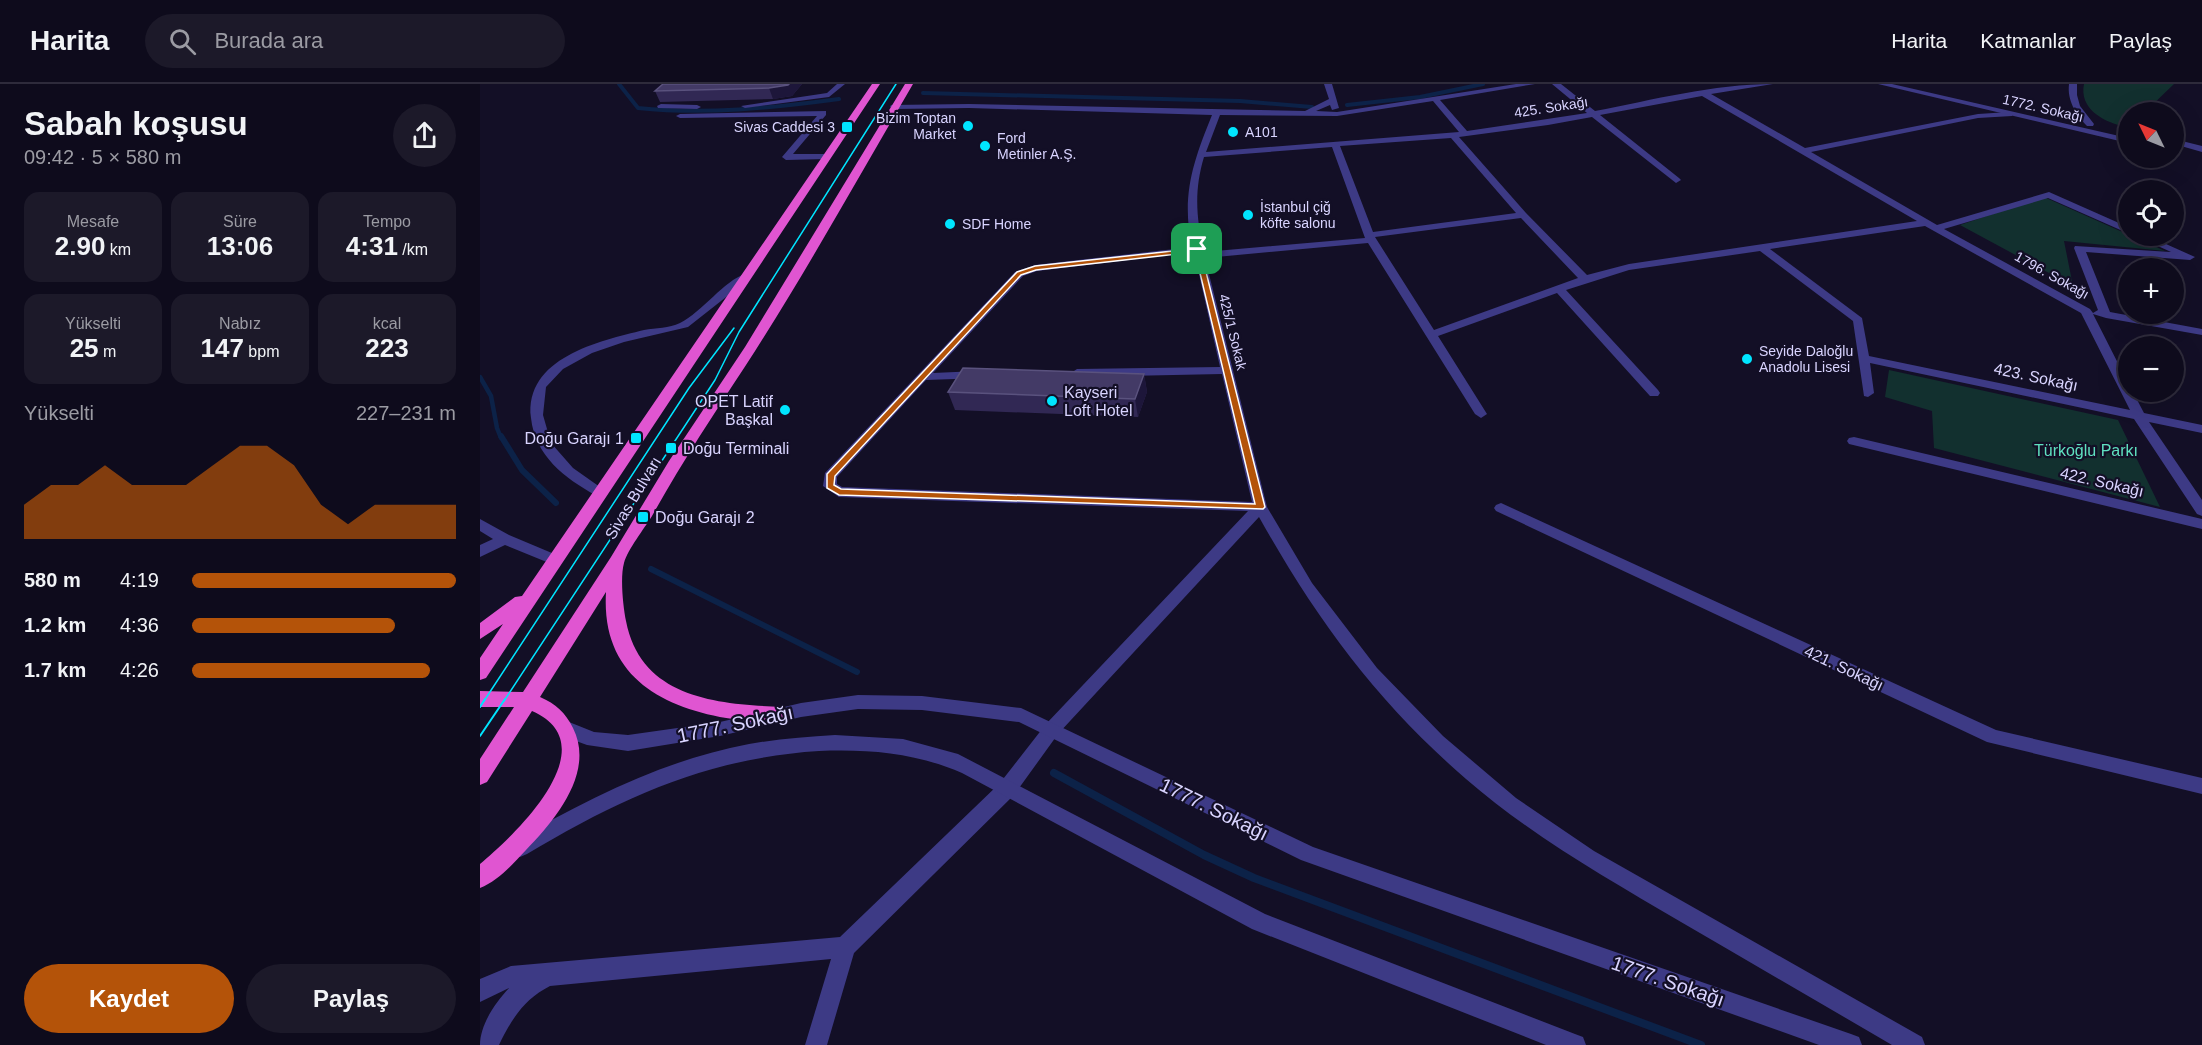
<!DOCTYPE html>
<html lang="tr">
<meta charset="utf-8">
<style>
body{margin:0;font-family:Helvetica,sans-serif;background:#1c1929;color:#f1f3f6;height:100vh;display:flex;flex-direction:column;font-size:22px;white-space:nowrap}
*{box-sizing:border-box;margin:0}
p{font-size:20px;color:#9b9ba3}
.icon{flex:none;width:33px;height:33px;fill:none;stroke:currentColor;stroke-width:2;stroke-linecap:round;stroke-linejoin:round}
.map{position:relative;flex:1;overflow:hidden}
.details{display:flex;flex-direction:column;background:#0e0b1c;width:480px}
.details>*{flex:none}
.needle{width:39px;rotate:313deg}
.fabs{position:absolute;left:1638px;top:18px;display:grid;gap:12px}
.fabs a{display:grid;place-items:center;width:66px;height:66px;border-radius:50%;background:#0e0b1c;box-shadow:0 6px 24px #0002,0 0 0 2px #2e2b3b;font-size:30px}
.pin{position:absolute;display:grid;place-items:center;width:51px;height:51px;color:#fff;margin:-26px;border-radius:12px;box-shadow:0 3px 9px #0006}
.round{display:grid;place-items:center;flex:none;width:63px;height:63px;border-radius:32px;background:#1c1929}
.overview{display:flex;align-items:center;justify-content:space-between;height:102px;padding:0 24px}
h1{font-size:33px;font-weight:600;line-height:45px}
.stats{display:grid;grid-template-columns:repeat(3,1fr);gap:9px;height:102px;padding:6px 24px}
.stats div{display:grid;align-content:center;border-radius:15px;background:#1c1929;text-align:center}
.stats b{font-size:26px;font-weight:600}
.stats small{font-size:16px;font-weight:400}
.stats p{font-size:16px}
.chart{height:168px;padding:12px 24px}
.chart p{display:flex;justify-content:space-between}
.chart svg{width:100%;height:108px;margin-top:6px;fill:#b45309;opacity:.7}
.cta{display:flex;gap:12px;margin-top:auto;padding:12px 24px}
.cta a{flex:1;height:69px;border-radius:36px;background:#b45309;color:#fff;font-size:24px;font-weight:600;line-height:69px;text-align:center}
.cta a+a{background:#1c1929;color:#f1f3f6}
ul{padding:0 24px;list-style:none;font-size:20px}
li{display:grid;grid-template-columns:96px 72px 1fr;align-items:center;height:45px}
li i{height:15px;border-radius:8px;background:#b45309}
header{display:flex;align-items:center;gap:36px;box-sizing:border-box;height:84px;padding:0 30px;background:#0e0b1c;border-bottom:2px solid #2e2b3b}
header strong{font-size:28px}
nav{display:flex;gap:33px;margin-inline-start:auto;font-size:21px}
.search{width:420px;height:54px;background:#1c1929;display:flex;align-items:center;gap:15px;box-sizing:border-box;padding:0 21px;border-radius:33px;color:#9b9ba3;font-size:22px}
main{display:flex;flex:1;min-height:0}
.map>svg:first-child{display:block}
.green{fill:#12302f}
.lines{fill:none;stroke-linecap:round;stroke-linejoin:round}
.stream-far3{stroke:#0c2248;stroke-width:4}
.stream-far2{stroke:#0c2248;stroke-width:4.5}
.stream-far1{stroke:#0c2248;stroke-width:6}
.stream{stroke:#0c2248;stroke-width:8}
.minor{fill:#3d3a85;fill-rule:evenodd}
.tertiary{fill:#3d3a85;fill-rule:evenodd}
.trunk{fill:#e055d1;fill-rule:evenodd}
.tram-far1{stroke:#00e5ff;stroke-width:1.5}
.tram{stroke:#00e5ff;stroke-width:2}
.wall{fill:#312854}
.shaded-wall{fill:#1d163a}
.building{fill:#433a66;stroke:#5a527e;stroke-width:1.5}
.route{fill:#b45309;stroke:#fff;stroke-width:1.5;fill-rule:evenodd}
.poi-dot{fill:#00e5ff;stroke:#130f26;stroke-width:2}
.labels{text-anchor:middle;dominant-baseline:central;stroke-width:4.5;stroke-linejoin:round;paint-order:stroke}
.far-street-label{font-size:14px;fill:#d9d4ff;stroke:#130f26}
.far-poi-label{font-size:14px;fill:#d9d4ff;stroke:#130f26;text-anchor:start}
.street-label{font-size:16px;fill:#d9d4ff;stroke:#130f26}
.poi-label{font-size:16px;fill:#d9d4ff;stroke:#130f26;text-anchor:start}
.park-label{font-size:16px;fill:#5fe0c0;stroke:#130f26}
.near-street-label{font-size:20px;fill:#d9d4ff;stroke:#130f26}
</style>
<header>
<strong>Harita</strong>
<div class="search"><svg class="icon" aria-label="search" viewBox="0 0 24 24"><circle cx="10" cy="10" r="6"/><path d="M15 15l6 6"/></svg>Burada ara</div>
<nav><a>Harita</a><a>Katmanlar</a><a>Paylaş</a></nav>
</header>
<main>
<section class="details">
<div class="overview"><div><h1>Sabah koşusu</h1><p>09:42 · 5 × 580 m</p></div><a class="round"><svg class="icon" aria-label="share" viewBox="0 0 24 24"><path d="M12 15V3M7 8l5-5 5 5M5 13v7h14v-7"/></svg></a></div>
<div class="stats">
<div><p>Mesafe</p><b>2.90<small> km</small></b></div>
<div><p>Süre</p><b>13:06</b></div>
<div><p>Tempo</p><b>4:31<small> /km</small></b></div>
</div>
<div class="stats">
<div><p>Yükselti</p><b>25<small> m</small></b></div>
<div><p>Nabız</p><b>147<small> bpm</small></b></div>
<div><p>kcal</p><b>223</b></div>
</div>
<div class="chart"><p><span>Yükselti</span>227–231 m</p>
<svg viewBox="0 0 160 44" preserveAspectRatio="none"><path d="M0 44V30L10 22L20 22L30 14L40 22L50 22L60 22L70 14L80 6L90 6L100 14L110 30L120 38L130 30L140 30L150 30L160 30V44z"/></svg>
</div>
<ul>
<li><b>580 m</b>4:19<i style="width:100%"></i></li>
<li><b>1.2 km</b>4:36<i style="width:77%"></i></li>
<li><b>1.7 km</b>4:26<i style="width:90%"></i></li>
</ul>
<div class="cta"><a>Kaydet</a><a>Paylaş</a></div>
</section>
<div class="map">
<svg width="1722" height="961" viewBox="0 0 1722 961">
<rect width="100%" height="100%" fill="#130f26"/>
<!-- green -->
<g class="green">
<path d="M 1604,0 L 1694,0 L 1668,25 L 1648,28 L 1642,42 C 1622,37 1599,24 1604,0 Z"/>
<path d="M 1564,113 L 1685,167 L 1584,157 L 1593,202 L 1480,141 Z"/>
<path d="M 1409,286 L 1638,336 L 1680,423 L 1454,364 L 1452,327 L 1405,313 Z"/>
</g>
<g class="lines">
<!-- stream-far3 -->
<g class="stream-far3">
<path d="M 139,0 L 158,24 C 226,31 292,24 359,15"/>
<path d="M 443,9 L 760,17 L 832,23"/>
<path d="M 867,21 L 940,13 L 1003,0"/>
</g>
<!-- stream-far2 -->
<path class="stream-far2" d="M 0,293 L 11,312 L 17,344 L 21,354"/>
<!-- stream-far1 -->
<g class="stream-far1">
<path d="M 21,352 L 42,386 L 76,419"/>
<path d="M 171,485 L 377,588"/>
</g>
<!-- stream -->
<path class="stream" d="M 574,689 L 724,771 L 774,794 L 1221,961"/>
<!-- minor -->
<g class="minor">
<path d="M 357,0 L 365,0 L 349,13 L 265,24 L 261,22 L 347,9 Z"/>
<path d="M 844,0 L 852,0 L 859,24 L 852,26 L 850,21 L 836,27 L 857,28 L 1036,0 L 1055,0 L 960,16 L 987,47 L 1107,29 L 1072,0 L 1081,0 L 1115,27 C 1173,16 1233,0 1293,0 L 1231,10 L 1325,64 L 1498,30 L 1529,28 L 1533,30 L 1532,32 L 1498,34 L 1331,68 L 1457,141 L 1569,108 L 1648,143 L 1648,149 L 1645,148 L 1568,114 L 1464,145 L 1610,225 L 1613,229 L 1618,226 L 1594,164 L 1595,162 L 1691,168 L 1656,152 L 1668,152 L 1715,173 L 1710,176 L 1606,168 L 1630,228 L 1722,245 L 1722,251 L 1626,234 L 1613,230 L 1648,299 L 1648,308 L 1653,308 L 1664,329 L 1722,341 L 1722,349 L 1669,338 L 1722,416 L 1722,432 L 1717,430 L 1654,335 L 1390,279 L 1394,309 L 1388,313 L 1384,312 L 1373,237 L 1280,167 L 1149,186 L 1086,206 L 1178,306 L 1180,309 L 1178,312 L 1170,312 L 1077,209 L 958,252 L 1007,330 L 1001,334 L 995,330 L 888,159 L 725,174 L 787,423 L 832,499 L 897,584 L 963,652 L 1036,714 L 1114,767 L 1442,953 L 1445,961 L 1412,961 C 1342,920 1271,879 1201,838 C 1126,794 1052,752 986,695 C 897,618 836,535 779,433 L 578,650 L 534,711 L 374,869 L 347,961 L 325,961 L 351,875 L 70,902 C 44,915 31,936 19,961 L 0,961 C 0,941 15,919 29,904 L 0,918 L 0,895 L 31,882 L 360,853 L 520,699 L 566,640 L 768,427 L 359,413 L 343,402 L 345,389 L 535,188 L 555,181 L 712,163 C 701,112 713,78 732,31 L 489,24 L 414,25 L 410,23 L 411,21 L 489,20 L 825,27 L 849,15 ZM 1222,12 L 1437,137 L 1149,180 L 1107,191 L 1046,129 L 979,53 L 1068,41 L 1112,33 L 1196,99 L 1201,96 L 1199,94 L 1120,31 ZM 953,17 L 979,48 L 726,68 L 740,31 L 857,32 ZM 971,54 L 1036,129 L 893,148 L 860,62 ZM 852,63 L 885,154 L 724,168 C 716,134 714,106 724,73 ZM 1041,134 L 1098,194 L 954,246 L 895,153 ZM 1445,142 L 1601,229 L 1650,326 L 1389,272 L 1382,234 L 1290,165 ZM 714,168 L 740,283 L 597,285 L 591,289 L 597,293 L 742,290 L 772,418 L 362,403 L 357,400 L 357,393 L 446,296 L 502,294 L 502,288 L 498,287 L 453,289 L 543,192 L 557,187 Z"/>
<path d="M 1589,0 L 1597,0 L 1597,11 L 1600,22 L 1614,40 L 1613,42 L 1607,42 C 1596,30 1587,17 1589,0 Z"/>
<path d="M 181,20 L 217,21 L 221,23 L 217,25 L 178,24 L 177,22 Z"/>
<path d="M 346,27 L 346,31 L 313,70 L 350,70 L 350,74 L 347,75 L 306,76 L 302,73 L 337,32 L 200,34 L 196,32 L 200,30 Z"/>
<path d="M 265,190 L 270,193 L 269,195 L 208,243 L 144,258 L 112,269 L 83,285 L 66,303 L 63,331 L 71,359 L 93,384 L 127,408 L 120,413 L 115,411 C 85,394 55,372 51,334 C 44,274 119,257 164,246 C 176,244 189,244 200,239 C 222,228 245,196 265,190 Z"/>
<path d="M 1374,353 L 1722,435 L 1722,445 L 1369,360 L 1367,357 L 1369,354 Z"/>
<path d="M 1021,419 L 1516,646 L 1722,694 L 1722,710 L 1507,658 L 1016,427 L 1014,424 L 1016,421 Z"/>
<path d="M 0,435 L 29,451 L 79,472 L 81,476 L 79,480 L 74,481 L 25,461 L 0,473 L 0,461 L 13,455 L 0,447 Z"/>
</g>
<!-- tertiary -->
<g class="tertiary">
<path d="M 1398,0 L 1412,0 L 1648,54 L 1648,59 Z"/>
<path d="M 1694,55 L 1722,62 L 1722,68 L 1694,60 Z"/>
<path d="M 378,611 L 442,612 L 541,624 L 833,763 L 1371,950 L 1379,953 L 1382,961 L 1339,961 L 821,776 L 539,638 L 442,626 L 378,625 L 321,633 L 240,652 L 148,667 L 107,661 L 85,653 L 78,648 L 75,643 L 78,638 L 84,636 L 114,648 L 148,651 L 240,638 L 321,619 Z"/>
<path d="M 355,651 L 423,655 L 478,670 L 785,830 L 1095,950 L 1103,953 L 1106,961 L 1066,961 L 772,845 L 482,689 C 436,669 389,665 339,667 C 228,674 141,714 47,770 L 40,773 L 33,770 L 30,764 L 33,758 C 107,715 184,676 269,660 C 297,655 326,653 355,651 Z"/>
</g>
<!-- trunk -->
<g class="trunk">
<path d="M 392,0 L 400,0 L 6,594 L 0,596 L 0,574 L 23,540 L 0,555 L 0,539 L 35,513 L 42,512 Z"/>
<path d="M 425,0 L 433,0 C 378,94 325,190 266,281 C 233,331 201,380 172,432 C 164,445 148,465 144,479 C 140,493 143,522 146,537 C 161,614 236,620 301,623 L 308,625 L 311,631 L 308,637 C 292,642 269,638 253,635 C 180,624 121,591 126,508 L 60,613 C 76,620 85,628 93,644 C 115,688 76,735 46,766 C 33,780 18,797 0,804 L 0,780 C 34,752 130,661 52,627 L 7,698 L 0,701 L 0,675 L 34,623 L 0,623 L 0,607 L 43,608 L 131,473 L 189,377 L 265,263 Z"/>
</g>
<!-- tram-far1 -->
<g class="tram-far1">
<path d="M 4,617 L 209,304 L 254,244"/>
<path d="M 24,617 L 235,296 L 259,248 L 416,0"/>
</g>
<!-- tram -->
<g class="tram">
<path d="M 0,623 L 5,615"/>
<path d="M 0,652 L 25,615"/>
</g>
</g>
<!-- wall -->
<g class="wall">
<path d="M 322,0 L 312,12 L 293,15 L 180,18 L 175,7 Z"/>
<path d="M 664,290 L 667,308 L 658,333 L 475,326 L 468,308 Z"/>
</g>
<!-- shaded-wall -->
<g class="shaded-wall">
<path d="M 309,0 L 322,0 L 312,12 L 293,15 L 289,4 Z"/>
<path d="M 664,290 L 667,308 L 658,333 L 655,315 Z"/>
</g>
<!-- building -->
<g class="building">
<path d="M 183,0 L 309,0 L 308,1 L 289,4 L 175,7 Z"/>
<path d="M 483,284 L 664,290 L 655,315 L 468,308 Z"/>
</g>
<!-- route -->
<path class="route" d="M 720,164 L 785,423 L 783,425 L 359,411 L 347,404 L 347,390 L 537,188 L 555,182 ZM 715,168 L 775,420 L 361,405 L 354,401 L 355,392 L 541,191 L 556,186 Z"/>
<!-- markers -->
<g class="poi-dot">
<circle cx="488" cy="42" r="6"/>
<rect x="361" y="37" width="12" height="12" rx="3"/>
<circle cx="753" cy="48" r="6"/>
<circle cx="505" cy="62" r="6"/>
<circle cx="768" cy="131" r="6"/>
<circle cx="470" cy="140" r="6"/>
<circle cx="1267" cy="275" r="6"/>
<circle cx="572" cy="317" r="6"/>
<circle cx="305" cy="326" r="6"/>
<rect x="150" y="348" width="12" height="12" rx="3"/>
<rect x="185" y="358" width="12" height="12" rx="3"/>
<rect x="157" y="427" width="12" height="12" rx="3"/>
</g>
<g class="labels">
<!-- far-street labels -->
<g class="far-street-label">
<text transform="translate(1071 23) rotate(-9)">425. Sokağı</text>
<text transform="translate(1563 24) rotate(13)">1772. Sokağı</text>
<text transform="translate(1572 191) rotate(29)">1796. Sokağı</text>
<text transform="translate(753 248) rotate(76)">425/1 Sokak</text>
</g>
<!-- far-poi labels -->
<g class="far-poi-label">
<text x="476" y="34" text-anchor="end">Bizim Toptan<tspan x="476" dy="16">Market</tspan></text>
<text x="355" y="43" text-anchor="end">Sivas Caddesi 3</text>
<text x="765" y="48">A101</text>
<text x="517" y="54">Ford<tspan x="517" dy="16">Metinler A.Ş.</tspan></text>
<text x="780" y="123">İstanbul çiğ<tspan x="780" dy="16">köfte salonu</tspan></text>
<text x="482" y="140">SDF Home</text>
<text x="1279" y="267">Seyide Daloğlu<tspan x="1279" dy="16">Anadolu Lisesi</tspan></text>
</g>
<!-- street labels -->
<g class="street-label">
<text transform="translate(1556 293) rotate(12)">423. Sokağı</text>
<text transform="translate(1622 398) rotate(13)">422. Sokağı</text>
<text transform="translate(153 414) rotate(-59)">Sivas Bulvarı</text>
<text transform="translate(1364 584) rotate(25)">421. Sokağı</text>
</g>
<!-- poi labels -->
<g class="poi-label">
<text x="584" y="308">Kayseri<tspan x="584" dy="18">Loft Hotel</tspan></text>
<text x="293" y="317" text-anchor="end">OPET Latif<tspan x="293" dy="18">Başkal</tspan></text>
<text x="144" y="354" text-anchor="end">Doğu Garajı 1</text>
<text x="203" y="364">Doğu Terminali</text>
<text x="175" y="433">Doğu Garajı 2</text>
</g>
<!-- park labels -->
<g class="park-label">
<text x="1606" y="366">Türkoğlu Parkı</text>
</g>
<!-- near-street labels -->
<g class="near-street-label">
<text transform="translate(255 640) rotate(-12)">1777. Sokağı</text>
<text transform="translate(734 725) rotate(26)">1777. Sokağı</text>
<text transform="translate(1188 897) rotate(19)">1777. Sokağı</text>
</g>
</g>
</svg>
<div class="fabs">
<a><svg class="needle" viewBox="-14 -14 28 28"><path d="M0-13l5 13h-10z" fill="#e53935"/><path d="M0 13l5-13h-10z" fill="#9b9ba3"/></svg></a>
<a><svg class="icon" aria-label="locate" viewBox="0 0 24 24"><circle cx="12" cy="12" r="6"/><path d="M12 2v4M12 18v4M2 12h4M18 12h4"/></svg></a>
<a>+</a>
<a>−</a>
</div>
<div class="pin" style="left:717px;top:165px;background:#1e9e55"><svg class="icon" aria-label="arrive" viewBox="0 0 24 24"><path d="M6 21V4h12l-3 4 3 4H6"/></svg></div>
</div>
</main>
